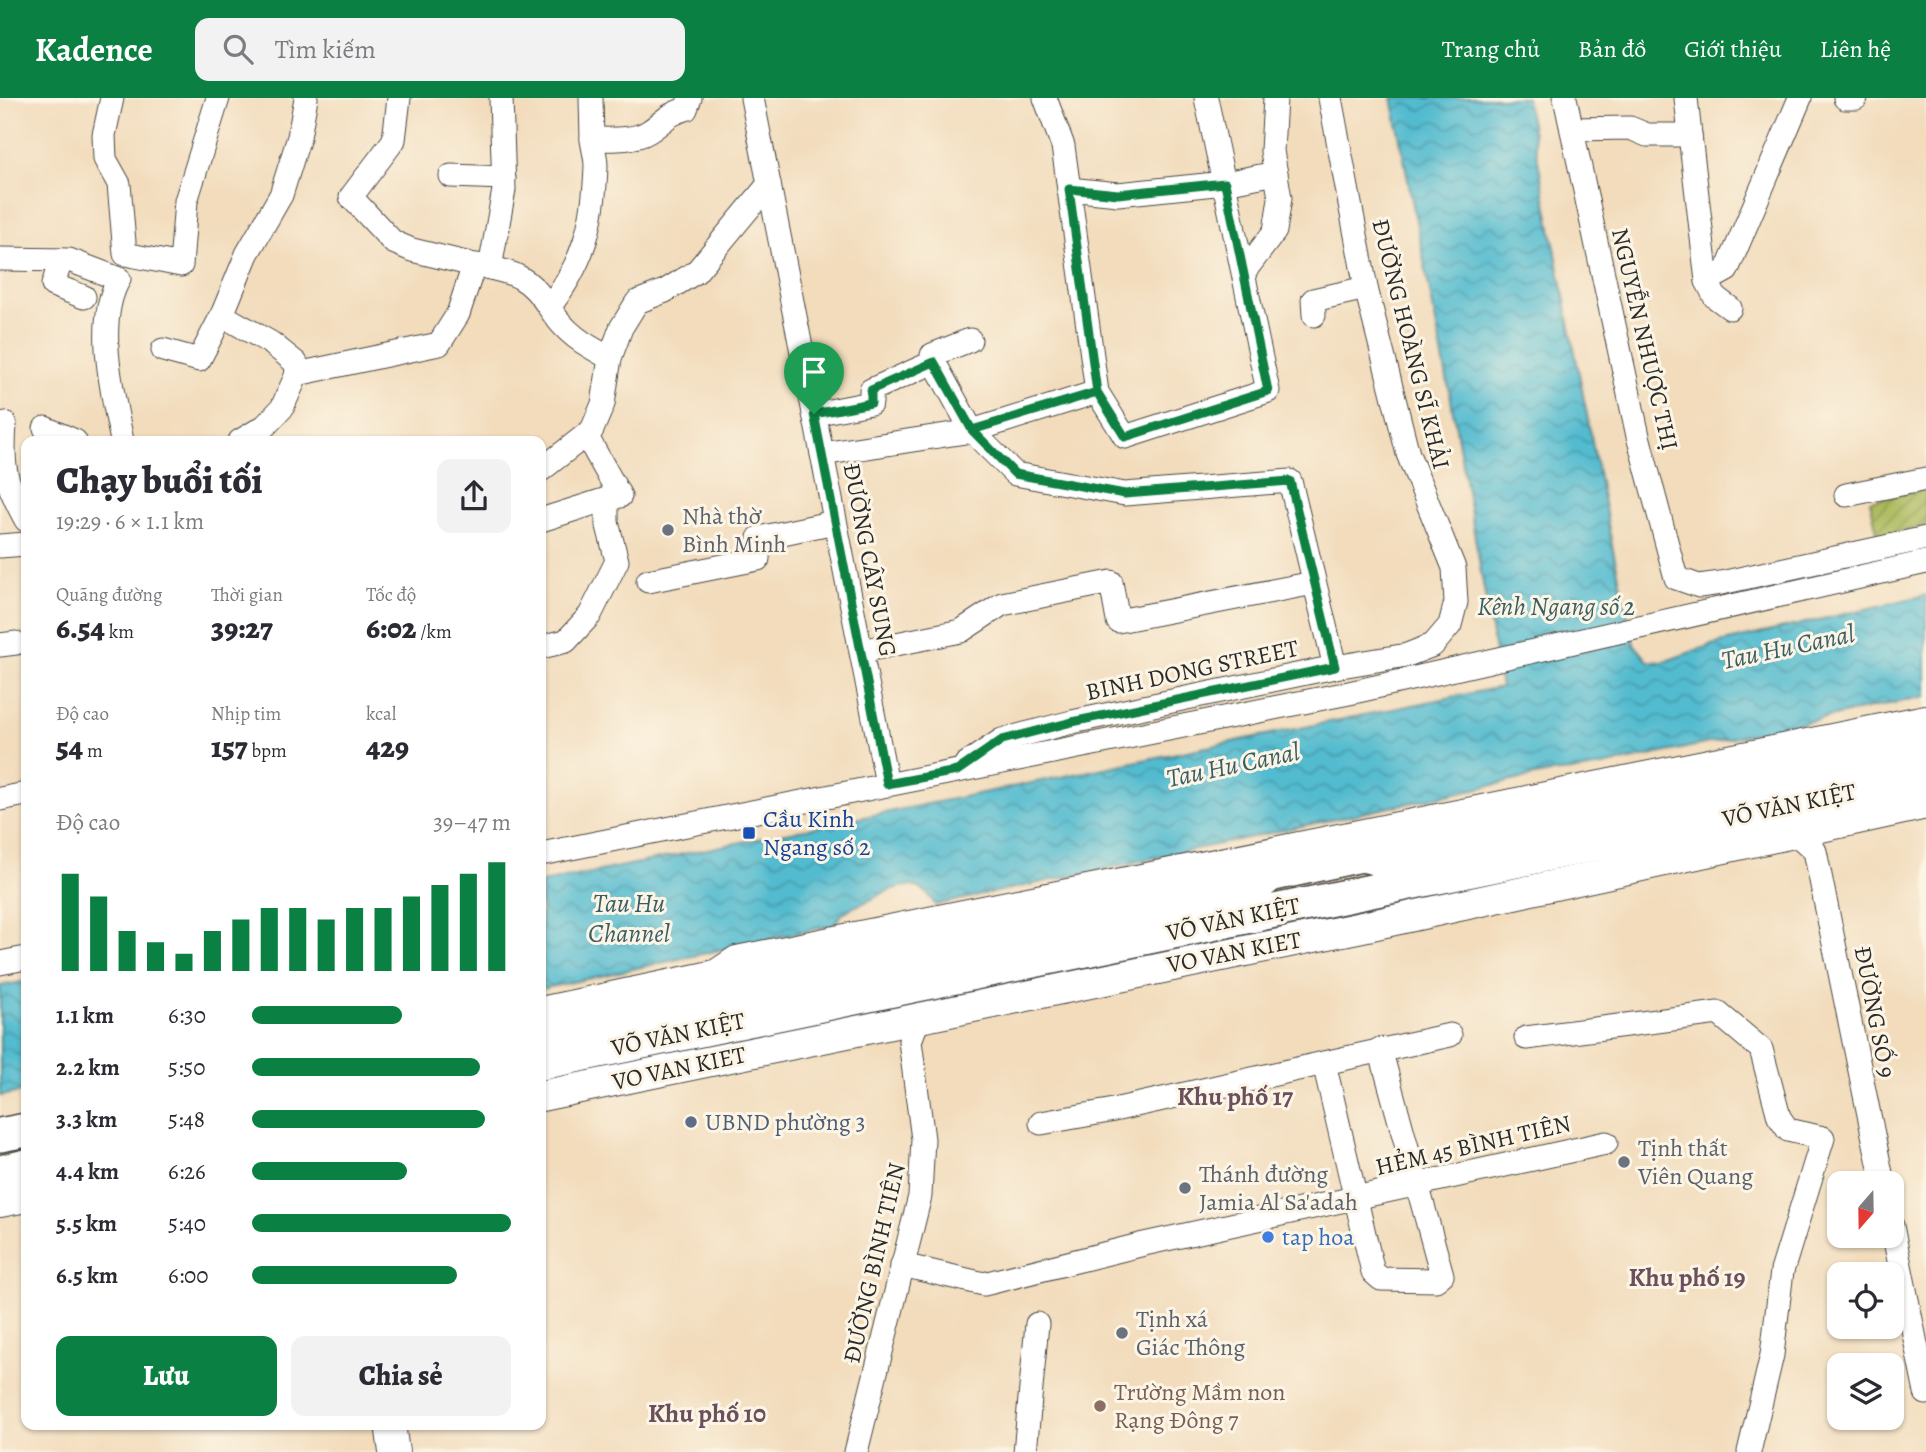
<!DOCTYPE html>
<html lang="vi">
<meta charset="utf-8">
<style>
body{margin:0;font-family:Alegreya,serif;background:#f2f2f3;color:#2b2b33;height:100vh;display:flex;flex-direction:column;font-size:26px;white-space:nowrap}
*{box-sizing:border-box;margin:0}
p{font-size:23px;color:#7c7c81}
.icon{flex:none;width:38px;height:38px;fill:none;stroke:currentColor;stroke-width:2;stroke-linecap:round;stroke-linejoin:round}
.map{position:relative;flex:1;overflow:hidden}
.sheet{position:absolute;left:21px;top:338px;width:525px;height:994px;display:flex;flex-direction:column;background:#fff;border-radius:14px;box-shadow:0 2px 5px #0004}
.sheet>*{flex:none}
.needle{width:46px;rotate:200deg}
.controls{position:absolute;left:1827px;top:1073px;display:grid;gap:14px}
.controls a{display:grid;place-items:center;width:77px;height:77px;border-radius:14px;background:#fff;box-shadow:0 2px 5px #0004;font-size:35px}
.pin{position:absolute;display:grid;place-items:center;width:60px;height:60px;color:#fff;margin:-72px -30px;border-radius:50% 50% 50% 0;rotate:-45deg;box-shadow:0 0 7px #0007}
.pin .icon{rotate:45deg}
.round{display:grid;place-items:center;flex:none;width:74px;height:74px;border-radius:14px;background:#f2f2f3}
.overview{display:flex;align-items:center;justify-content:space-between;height:119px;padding:0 35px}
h1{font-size:38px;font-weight:800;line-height:52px}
.stats{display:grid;grid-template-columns:repeat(3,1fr);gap:10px;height:119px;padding:7px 35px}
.stats div{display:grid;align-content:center}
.stats b{font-size:30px;font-weight:800}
.stats small{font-size:19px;font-weight:400}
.stats p{font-size:19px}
.chart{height:196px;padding:14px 35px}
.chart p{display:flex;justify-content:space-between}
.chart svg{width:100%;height:126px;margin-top:7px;stroke:#0b8043;stroke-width:6}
.action{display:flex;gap:14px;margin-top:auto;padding:14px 35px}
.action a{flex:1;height:80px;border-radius:14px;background:#0b8043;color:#fff;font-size:28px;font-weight:800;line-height:80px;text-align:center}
.action a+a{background:#f2f2f3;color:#2b2b33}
ul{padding:0 35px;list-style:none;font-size:23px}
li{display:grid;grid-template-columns:112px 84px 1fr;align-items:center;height:52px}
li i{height:18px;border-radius:9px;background:#0b8043}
header{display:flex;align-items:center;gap:42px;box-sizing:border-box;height:98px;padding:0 35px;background:#0b8043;color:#fff}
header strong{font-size:33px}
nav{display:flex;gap:38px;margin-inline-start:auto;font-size:24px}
.search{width:490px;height:63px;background:#f2f2f3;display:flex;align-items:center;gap:18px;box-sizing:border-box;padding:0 24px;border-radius:14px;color:#7c7c81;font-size:26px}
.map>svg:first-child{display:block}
.garden{fill:url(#garden-furrows);stroke:#6c7344;stroke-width:2}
.water{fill:url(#water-waves);stroke:#3e737d;stroke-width:2}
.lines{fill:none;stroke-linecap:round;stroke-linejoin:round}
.minor-casing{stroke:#494641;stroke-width:25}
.major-casing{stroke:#494641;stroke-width:32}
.highway-casing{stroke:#494641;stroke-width:36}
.minor{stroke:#fff;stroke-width:23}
.major{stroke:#fff;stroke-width:30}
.highway{stroke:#fff;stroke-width:33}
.route-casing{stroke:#fff;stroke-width:14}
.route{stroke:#0b8043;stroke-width:9}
.worship-dot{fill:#6b7280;stroke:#fcf5e5;stroke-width:2.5}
.transit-dot{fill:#1a4fb4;stroke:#fcf5e5;stroke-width:2.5}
.service-dot{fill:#5c6f8a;stroke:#fcf5e5;stroke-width:2.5}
.shop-dot{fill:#3f7fe0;stroke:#fcf5e5;stroke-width:2.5}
.education-dot{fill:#8d6e63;stroke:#fcf5e5;stroke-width:2.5}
.labels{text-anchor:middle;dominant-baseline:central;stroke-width:6;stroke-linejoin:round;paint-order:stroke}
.street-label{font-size:24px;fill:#2b2b2b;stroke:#fcf5e5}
.worship-label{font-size:24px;fill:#5b616d;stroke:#fcf5e5;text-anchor:start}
.transit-label{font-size:24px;fill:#164399;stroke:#fcf5e5;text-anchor:start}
.service-label{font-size:24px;fill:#4e5e75;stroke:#fcf5e5;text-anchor:start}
.shop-label{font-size:24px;fill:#366cbe;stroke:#fcf5e5;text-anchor:start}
.education-label{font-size:24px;fill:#785e54;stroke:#fcf5e5;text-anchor:start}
.water-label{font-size:26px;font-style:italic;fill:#395d64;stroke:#fcf5e5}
.neighbourhood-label{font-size:26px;font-weight:bold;fill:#6a4f5d;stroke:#fcf5e5}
</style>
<header>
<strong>Kadence</strong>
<div class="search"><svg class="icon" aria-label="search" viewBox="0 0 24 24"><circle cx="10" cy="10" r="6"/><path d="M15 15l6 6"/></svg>Tìm kiếm</div>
<nav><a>Trang chủ</a><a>Bản đồ</a><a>Giới thiệu</a><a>Liên hệ</a></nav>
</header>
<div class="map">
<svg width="1926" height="1354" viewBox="0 0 1926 1354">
<defs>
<pattern id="garden-furrows" width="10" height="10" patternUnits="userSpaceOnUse" patternTransform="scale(1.75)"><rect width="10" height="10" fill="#adbb5e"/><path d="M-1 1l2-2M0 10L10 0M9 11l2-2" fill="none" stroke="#8d984e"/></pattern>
<pattern id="water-waves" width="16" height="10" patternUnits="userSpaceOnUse" patternTransform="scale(1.75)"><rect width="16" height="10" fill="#52bbcf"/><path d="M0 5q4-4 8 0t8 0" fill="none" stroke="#4498a8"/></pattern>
</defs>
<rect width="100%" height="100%" fill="#fcf5e5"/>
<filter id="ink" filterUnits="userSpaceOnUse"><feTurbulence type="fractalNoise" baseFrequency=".0143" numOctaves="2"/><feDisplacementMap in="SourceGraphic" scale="14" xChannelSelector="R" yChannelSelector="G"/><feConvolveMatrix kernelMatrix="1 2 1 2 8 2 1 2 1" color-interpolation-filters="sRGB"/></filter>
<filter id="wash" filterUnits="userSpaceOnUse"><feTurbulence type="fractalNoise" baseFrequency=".00686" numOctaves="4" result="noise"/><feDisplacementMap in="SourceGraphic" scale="28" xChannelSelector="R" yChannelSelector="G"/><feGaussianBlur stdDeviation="1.57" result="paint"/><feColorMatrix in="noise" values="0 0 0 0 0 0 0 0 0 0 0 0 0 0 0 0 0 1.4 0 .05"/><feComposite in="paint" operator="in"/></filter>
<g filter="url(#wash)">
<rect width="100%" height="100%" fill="#f2dcbc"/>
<!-- garden -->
<path class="garden" d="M 1926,391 L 1926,428 L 1878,438 L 1870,403 Z"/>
<!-- water -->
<g class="water">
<path d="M 1392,0 L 1526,0 L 1613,452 L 1634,546 L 1648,563 L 1663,564 L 1711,547 L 1926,497 L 1926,598 L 1584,672 L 1549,675 L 935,807 C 922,779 896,787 874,800 C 857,809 845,808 834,827 L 541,891 L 541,785 L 1501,589 L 1450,296 Z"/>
<path d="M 26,883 L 26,993 L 0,998 L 0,888 Z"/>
</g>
</g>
<g filter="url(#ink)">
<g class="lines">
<!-- minor casing -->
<g class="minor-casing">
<g id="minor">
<path d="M 112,0 L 104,37 L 105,61 L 119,86 L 125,156 L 181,167 L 186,103 L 218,0"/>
<path d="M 591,0 L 592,41"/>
<path d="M 690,0 L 686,11 C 667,16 664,24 648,34 C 633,43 610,41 592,41 C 593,50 596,59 596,68 C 594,125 584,165 549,209 C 565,235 583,246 610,260 L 621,230 L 637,204 L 665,193 L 696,174 L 769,86"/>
<path d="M 752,0 L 887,686"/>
<path d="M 1045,0 L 1063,48 L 1097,294 L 1125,339 L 1268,293 L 1206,0"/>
<path d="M 1565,0 L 1638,338 L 1676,480 L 1699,488 L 1721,485 L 1926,440"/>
<path d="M 1686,0 L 1690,37"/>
<path d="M 1845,0 L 1856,0"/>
<path d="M 1572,31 L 1630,30 L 1647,37 L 1690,37 L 1707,183 L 1715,199 L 1730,210"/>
<path d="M 451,78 L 504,80"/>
<path d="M 1069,91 L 1118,96 L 1225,85 L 1276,75"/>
<path d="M 0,161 L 69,162 L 119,181 C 94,224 113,296 122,343"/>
<path d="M 61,162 L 53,187 L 84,199"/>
<path d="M 477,167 C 513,175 527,176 549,209"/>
<path d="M 490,170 L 504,92 L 501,0"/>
<path d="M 1244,174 L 1275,133 L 1280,100 L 1272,53 L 1275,0"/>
<path d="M 1707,183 L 1727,172 L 1800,0"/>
<path d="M 222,217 L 271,245 L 296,265 L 297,276 L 439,246 L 458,216 L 474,167 L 412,152 L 393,144 L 351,99 L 394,42 L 399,0"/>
<path d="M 1314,217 L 1313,202 L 1366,190"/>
<path d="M 163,252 L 199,262 L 222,217 L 247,156 L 281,97 L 299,39 L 306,0"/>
<path d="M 934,264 L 972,333 L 1015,376 L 1125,396 L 1290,383 L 1335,569"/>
<path d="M 814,316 L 871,305 L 871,292 L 934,264 L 932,257 L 970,242"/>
<path d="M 5,325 C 2,370 4,382 26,422"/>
<path d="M 45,330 L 75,343"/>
<path d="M 240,343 L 265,328 L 282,310 L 297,276"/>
<path d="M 822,356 L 972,333 L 1097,294"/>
<path d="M 541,372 L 592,332 L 603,306 L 610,260"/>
<path d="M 1846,397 L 1926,381"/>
<path d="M 541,422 L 607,401"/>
<path d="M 0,448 L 26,446"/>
<path d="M 648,483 L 758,461 L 759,440 L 835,424"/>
<path d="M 0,547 L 16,545"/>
<path d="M 541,549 L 566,543 L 590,517 L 617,463 L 607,424 L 607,401 L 620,398 L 586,337"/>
<path d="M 861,553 L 961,533 L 1002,506 L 1111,484 L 1118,523 L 1314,485"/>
<path d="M 966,666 L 1002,642 L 1072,624 L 1335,569 L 1407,557 L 1433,547 L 1450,527 L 1456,504 L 1454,470 L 1408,356 L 1366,190 L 1330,0"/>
<path d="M 0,701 L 26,696"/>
<path d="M 1794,734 L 1815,753 L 1883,1085"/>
<path d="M 541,756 L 1349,595 L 1926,464"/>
<path d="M 0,865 L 26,860"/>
<path d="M 1526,940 L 1718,915 L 1761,951 L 1779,1019 L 1788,1032 L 1823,1040 L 1782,1173 L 1772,1257 L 1749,1354"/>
<path d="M 1324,965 L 1373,1174 L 1381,1181 L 1436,1182 L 1442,1177 L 1380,951"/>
<path d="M 1041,1025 L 1109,1013 L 1450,937"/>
<path d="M 1892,1128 L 1926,1295"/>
<path d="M 902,1167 L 984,1186 L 1144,1146 L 1606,1045"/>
<path d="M 856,1354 L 920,1098 L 923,1041 L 910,943 L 919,919"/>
<path d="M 1025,1354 L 1037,1226"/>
</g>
</g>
<!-- major casing -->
<g class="major-casing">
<g id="major">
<path d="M 716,877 L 737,863 L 1926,622"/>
<path d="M 541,914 L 716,877 L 736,879"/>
<path d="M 541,998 L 1367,828 L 1926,706"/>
<path d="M 0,1104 L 26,1099"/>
<path d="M 390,1326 L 394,1354"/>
</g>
</g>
<!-- highway casing -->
<g class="highway-casing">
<g id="highway">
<path d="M 541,935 L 1259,786 L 1270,777 L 1362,757 L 1379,761 L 1926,647"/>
<path d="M 541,965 L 1926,678"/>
<path d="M 0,1037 L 26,1032"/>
<path d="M 0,1074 L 26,1068"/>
</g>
</g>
<!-- minor -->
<use href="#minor" class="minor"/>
<!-- major -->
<use href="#major" class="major"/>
<!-- highway -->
<use href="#highway" class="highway"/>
</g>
</g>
<g class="lines" filter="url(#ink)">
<!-- route casing -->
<g class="route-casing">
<path id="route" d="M 814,316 L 887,686 L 957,673 L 1002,642 L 1072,624 L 1335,569 L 1290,383 L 1125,396 L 1015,376 L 972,332 L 1097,294 L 1125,339 L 1268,293 L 1225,85 L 1118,96 L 1069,91 L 1097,294 L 972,332 L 934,264 L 871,292 L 871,305 L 814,316"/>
</g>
<!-- route -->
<use href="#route" class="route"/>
</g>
<!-- markers -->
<g class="worship-dot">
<circle cx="668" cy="432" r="7"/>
<circle cx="1624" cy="1064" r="7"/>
<circle cx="1185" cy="1090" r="7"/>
<circle cx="1122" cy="1235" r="7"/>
</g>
<rect class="transit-dot" x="742" y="728" width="14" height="14" rx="3.5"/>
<circle class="service-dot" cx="691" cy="1024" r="7"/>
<circle class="shop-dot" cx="1268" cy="1139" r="7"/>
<circle class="education-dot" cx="1100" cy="1308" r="7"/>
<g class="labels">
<!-- street labels -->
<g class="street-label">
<text transform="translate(1645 241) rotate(77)">NGUYỄN NHƯỢC THỊ</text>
<text transform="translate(1411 246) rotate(76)">ĐƯỜNG HOÀNG SĨ KHẢI</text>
<text transform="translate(870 462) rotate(79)">ĐƯỜNG CÂY SUNG</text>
<text transform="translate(1192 572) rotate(-12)">BINH DONG STREET</text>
<text transform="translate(1789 707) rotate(-12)">VÕ VĂN KIỆT</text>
<text transform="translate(1233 821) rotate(-12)">VÕ VĂN KIỆT</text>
<text transform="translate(1234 854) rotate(-11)">VO VAN KIET</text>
<text transform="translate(1875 914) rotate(79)">ĐƯỜNG SỐ 9</text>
<text transform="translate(678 936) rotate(-12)">VÕ VĂN KIỆT</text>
<text transform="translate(679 970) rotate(-12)">VO VAN KIET</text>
<text transform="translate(1473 1047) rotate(-13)">HẺM 45 BÌNH TIÊN</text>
<text transform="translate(874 1165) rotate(-77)">ĐƯỜNG BÌNH TIÊN</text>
</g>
<!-- worship labels -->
<g class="worship-label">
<text x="682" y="418">Nhà thờ<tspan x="682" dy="28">Bình Minh</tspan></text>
<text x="1638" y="1050">Tịnh thất<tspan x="1638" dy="28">Viên Quang</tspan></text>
<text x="1199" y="1076">Thánh đường<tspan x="1199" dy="28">Jamia Al Sa'adah</tspan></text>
<text x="1136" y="1221">Tịnh xá<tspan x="1136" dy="28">Giác Thông</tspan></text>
</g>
<!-- transit labels -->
<g class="transit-label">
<text x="763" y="721">Cầu Kinh<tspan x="763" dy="28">Ngang số 2</tspan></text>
</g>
<!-- service labels -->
<g class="service-label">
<text x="705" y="1024">UBND phường 3</text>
</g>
<!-- shop labels -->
<g class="shop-label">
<text x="1282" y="1139">tap hoa</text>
</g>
<!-- education labels -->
<g class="education-label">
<text x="1114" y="1294">Trường Mầm non<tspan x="1114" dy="28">Rạng Đông 7</tspan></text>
</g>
<!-- water labels -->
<g class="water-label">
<text x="1556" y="508">Kênh Ngang số 2</text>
<text transform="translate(1788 549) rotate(-12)">Tau Hu Canal</text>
<text transform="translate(1233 667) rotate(-12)">Tau Hu Canal</text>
<text x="629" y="805">Tau Hu<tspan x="629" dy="30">Channel</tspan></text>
</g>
<!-- neighbourhood labels -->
<g class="neighbourhood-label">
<text x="1235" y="998">Khu phố 17</text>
<text x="1687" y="1179">Khu phố 19</text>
<text x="707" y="1315">Khu phố 10</text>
</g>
</g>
</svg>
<div class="controls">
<a><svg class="needle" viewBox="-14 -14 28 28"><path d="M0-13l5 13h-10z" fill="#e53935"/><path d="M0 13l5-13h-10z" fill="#7c7c81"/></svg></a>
<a><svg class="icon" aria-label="locate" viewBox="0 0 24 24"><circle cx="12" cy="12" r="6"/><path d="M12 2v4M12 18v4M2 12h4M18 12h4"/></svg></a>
<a><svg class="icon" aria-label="layers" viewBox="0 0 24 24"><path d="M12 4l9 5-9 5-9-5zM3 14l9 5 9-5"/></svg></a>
</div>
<div class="pin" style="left:814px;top:316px;background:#1e9e55"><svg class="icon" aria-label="arrive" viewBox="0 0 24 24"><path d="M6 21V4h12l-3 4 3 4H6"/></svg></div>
<section class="sheet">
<div class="overview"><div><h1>Chạy buổi tối</h1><p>19:29 · 6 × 1.1 km</p></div><a class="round"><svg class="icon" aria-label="share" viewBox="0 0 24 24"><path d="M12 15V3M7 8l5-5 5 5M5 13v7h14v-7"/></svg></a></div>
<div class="stats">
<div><p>Quãng đường</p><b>6.54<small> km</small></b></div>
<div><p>Thời gian</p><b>39:27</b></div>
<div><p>Tốc độ</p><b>6:02<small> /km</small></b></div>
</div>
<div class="stats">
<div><p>Độ cao</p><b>54<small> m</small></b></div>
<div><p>Nhịp tim</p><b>157<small> bpm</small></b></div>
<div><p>kcal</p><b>429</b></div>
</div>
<div class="chart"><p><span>Độ cao</span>39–47 m</p>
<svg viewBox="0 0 160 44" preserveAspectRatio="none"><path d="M5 44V10M15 44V18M25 44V30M35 44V34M45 44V38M55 44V30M65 44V26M75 44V22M85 44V22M95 44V26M105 44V22M115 44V22M125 44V18M135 44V14M145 44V10M155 44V6"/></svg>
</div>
<ul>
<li><b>1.1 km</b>6:30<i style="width:58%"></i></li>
<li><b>2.2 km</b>5:50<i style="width:88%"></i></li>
<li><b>3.3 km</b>5:48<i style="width:90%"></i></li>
<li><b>4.4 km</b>6:26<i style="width:60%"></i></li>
<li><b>5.5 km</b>5:40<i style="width:100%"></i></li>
<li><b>6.5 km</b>6:00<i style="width:79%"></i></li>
</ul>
<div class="action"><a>Lưu</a><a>Chia sẻ</a></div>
</section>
</div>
